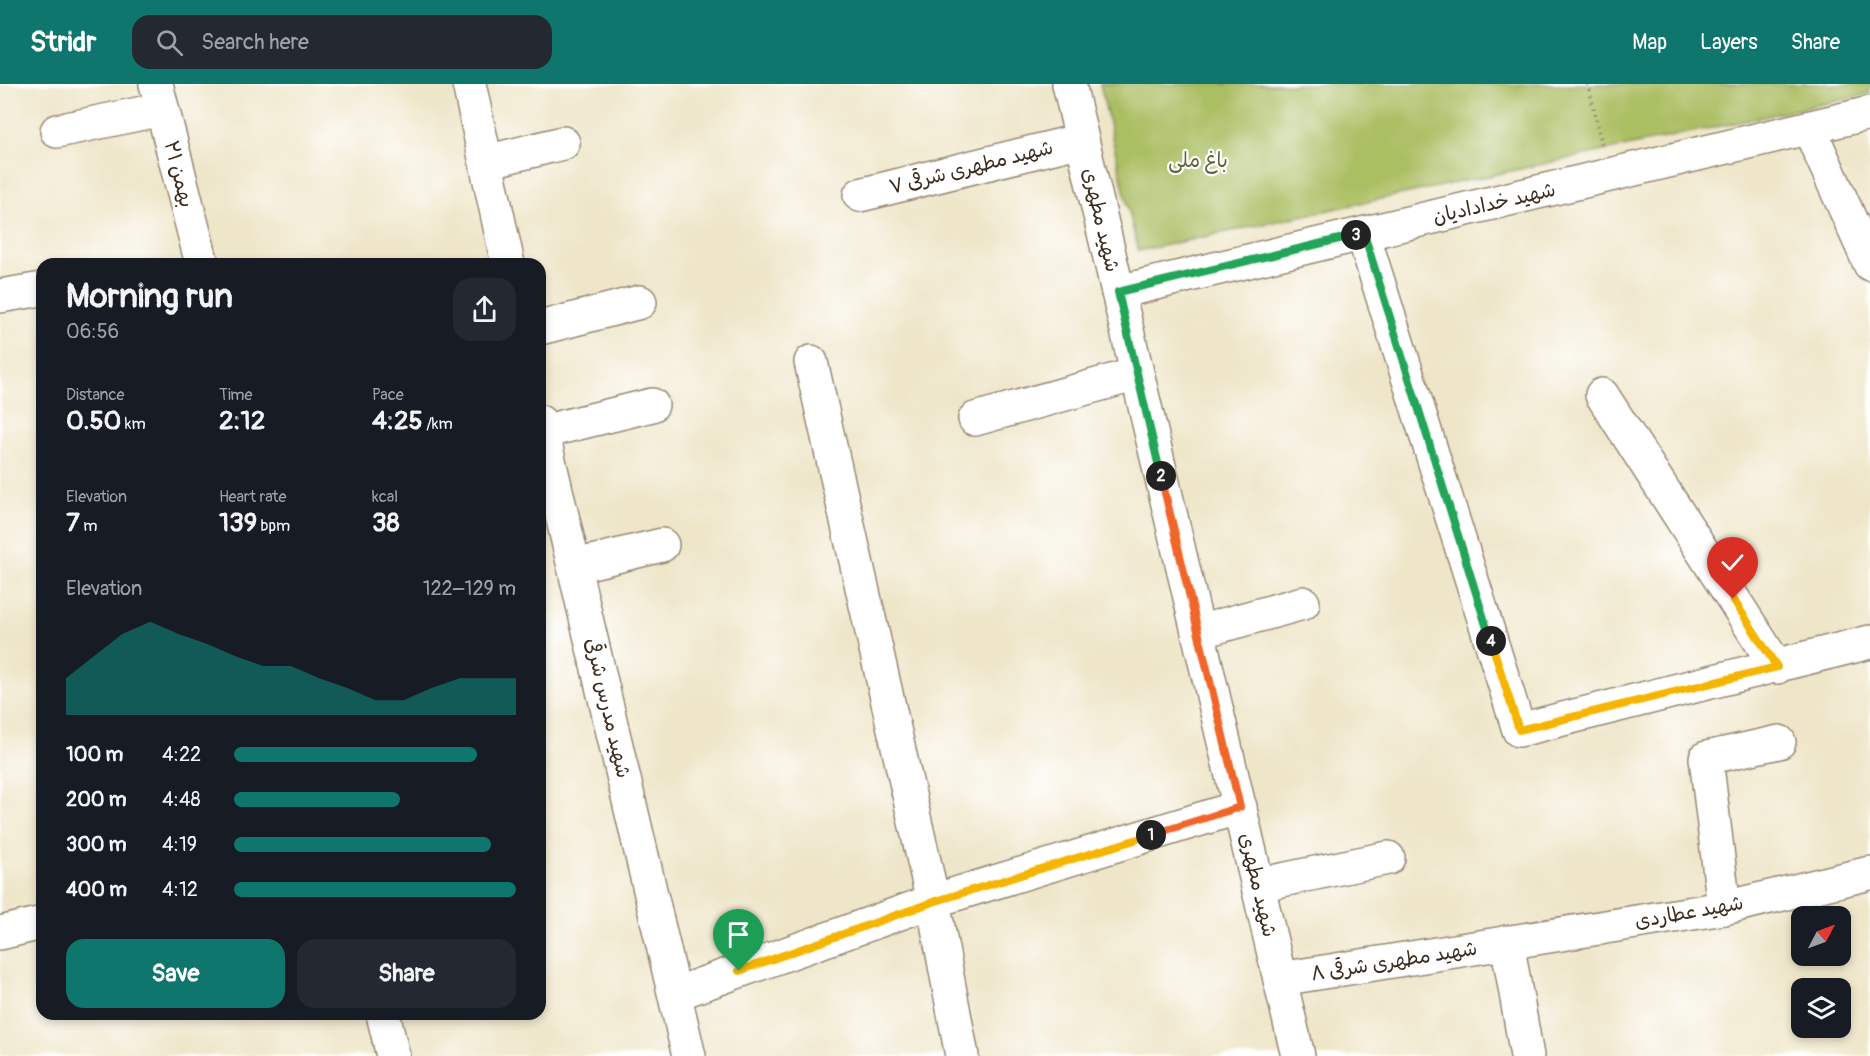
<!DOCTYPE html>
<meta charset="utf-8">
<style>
body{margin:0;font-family:Pangolin,"Playpen Sans Arabic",sans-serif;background:#242831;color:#f1f3f6;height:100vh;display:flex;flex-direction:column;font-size:22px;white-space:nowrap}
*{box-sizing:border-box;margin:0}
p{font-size:20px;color:#9ea1a6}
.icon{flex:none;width:33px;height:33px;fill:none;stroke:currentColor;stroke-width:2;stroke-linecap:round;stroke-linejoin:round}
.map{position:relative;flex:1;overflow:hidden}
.drawer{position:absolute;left:36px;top:174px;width:510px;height:762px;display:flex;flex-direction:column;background:#171b24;border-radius:18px;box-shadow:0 3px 9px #0003}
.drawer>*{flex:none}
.needle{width:39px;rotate:49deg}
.buttons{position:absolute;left:1791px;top:822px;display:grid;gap:12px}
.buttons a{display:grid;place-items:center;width:60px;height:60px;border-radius:12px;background:#171b24;box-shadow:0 3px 9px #0003;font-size:30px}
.pin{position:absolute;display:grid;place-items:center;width:51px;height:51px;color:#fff;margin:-62px -26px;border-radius:50% 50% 50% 0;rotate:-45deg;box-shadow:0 0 6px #0007}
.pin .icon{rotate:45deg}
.km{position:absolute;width:30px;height:30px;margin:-15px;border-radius:50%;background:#222;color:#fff;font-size:16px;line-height:30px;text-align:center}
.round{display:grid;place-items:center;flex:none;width:63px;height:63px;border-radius:18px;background:#242831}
.overview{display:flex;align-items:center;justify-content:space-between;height:102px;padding:0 30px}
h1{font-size:33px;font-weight:700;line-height:45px}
.figures{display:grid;grid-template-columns:repeat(3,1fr);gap:9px;height:102px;padding:6px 30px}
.figures div{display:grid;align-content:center}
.figures b{font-size:26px;font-weight:700}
.figures small{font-size:16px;font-weight:400}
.figures p{font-size:16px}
.chart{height:168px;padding:12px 30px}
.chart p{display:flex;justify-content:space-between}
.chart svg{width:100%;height:108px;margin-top:6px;fill:#0f766e;opacity:.7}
.button{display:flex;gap:12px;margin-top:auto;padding:12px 30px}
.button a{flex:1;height:69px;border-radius:18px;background:#0f766e;color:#fff;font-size:24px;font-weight:700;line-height:69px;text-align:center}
.button a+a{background:#242831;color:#f1f3f6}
ul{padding:0 30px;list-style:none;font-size:20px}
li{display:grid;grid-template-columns:96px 72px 1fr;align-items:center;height:45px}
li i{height:15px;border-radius:8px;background:#0f766e}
header{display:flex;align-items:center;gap:36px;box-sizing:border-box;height:84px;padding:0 30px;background:#0f766e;color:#fff}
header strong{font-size:28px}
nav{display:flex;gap:33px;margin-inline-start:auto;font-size:21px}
.search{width:420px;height:54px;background:#242831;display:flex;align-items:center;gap:15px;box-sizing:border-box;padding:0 21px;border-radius:18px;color:#9ea1a6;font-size:22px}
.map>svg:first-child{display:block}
.green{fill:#aabe62;stroke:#727440;stroke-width:1.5}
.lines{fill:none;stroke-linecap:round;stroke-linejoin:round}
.minor-casing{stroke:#958874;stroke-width:36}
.path{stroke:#958874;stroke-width:4;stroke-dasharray:1.5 4.5;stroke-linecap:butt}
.minor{stroke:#fff;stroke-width:33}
.split-1-casing{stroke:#fff;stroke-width:12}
.split-2-casing{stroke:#fff;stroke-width:12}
.split-3-casing{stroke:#fff;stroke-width:12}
.split-4-casing{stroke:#fff;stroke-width:12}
.split-5-casing{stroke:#fff;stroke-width:12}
.split-1{stroke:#f5b400;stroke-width:8}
.split-2{stroke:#f0652b;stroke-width:8}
.split-3{stroke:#22a559;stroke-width:8}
.split-4{stroke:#22a559;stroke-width:8}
.split-5{stroke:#f5b400;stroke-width:8}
.labels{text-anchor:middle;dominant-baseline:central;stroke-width:4.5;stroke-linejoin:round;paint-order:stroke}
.park-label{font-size:20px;fill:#625e36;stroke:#fff}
.street-label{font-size:20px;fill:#3b2a1e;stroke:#fff}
</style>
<header>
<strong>Stridr</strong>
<div class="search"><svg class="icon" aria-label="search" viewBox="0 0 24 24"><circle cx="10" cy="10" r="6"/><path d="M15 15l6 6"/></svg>Search here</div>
<nav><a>Map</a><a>Layers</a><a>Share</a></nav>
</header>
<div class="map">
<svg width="1870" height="972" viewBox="0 0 1870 972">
<rect width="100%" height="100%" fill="#fff"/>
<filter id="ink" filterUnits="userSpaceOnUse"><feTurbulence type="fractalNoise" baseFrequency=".0167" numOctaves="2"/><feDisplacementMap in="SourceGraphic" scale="12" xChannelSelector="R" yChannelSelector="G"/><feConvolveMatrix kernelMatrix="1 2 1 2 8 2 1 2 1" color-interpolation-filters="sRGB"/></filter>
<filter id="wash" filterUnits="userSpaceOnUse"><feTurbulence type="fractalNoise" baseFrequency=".008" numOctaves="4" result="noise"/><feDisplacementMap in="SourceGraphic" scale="24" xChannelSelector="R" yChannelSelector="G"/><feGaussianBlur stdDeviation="1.35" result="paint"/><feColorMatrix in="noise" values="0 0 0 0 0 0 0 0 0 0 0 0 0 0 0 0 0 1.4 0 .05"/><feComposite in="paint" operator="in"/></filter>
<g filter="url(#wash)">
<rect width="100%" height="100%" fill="#efe6c9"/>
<!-- green -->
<path class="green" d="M 1100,0 L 1870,0 L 1870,10 L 1138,167 Z"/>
</g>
<g filter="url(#ink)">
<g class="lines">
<!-- minor casing -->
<g class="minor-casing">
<g id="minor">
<path d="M 156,0 L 202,180"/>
<path d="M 469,0 L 508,180"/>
<path d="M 1069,0 L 1298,972"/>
<path d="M 1809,44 L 1870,180"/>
<path d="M 57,47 L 162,25"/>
<path d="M 486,78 L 563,59"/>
<path d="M 860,111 L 1082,56"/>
<path d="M 1363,150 L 1519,646 L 1870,558"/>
<path d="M 1118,208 L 1870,29"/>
<path d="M 0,212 L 42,205"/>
<path d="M 540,244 L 640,218"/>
<path d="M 811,278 L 933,817 L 962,972"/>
<path d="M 1602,311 L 1777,583"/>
<path d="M 975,335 L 1137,290"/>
<path d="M 540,338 L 689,972"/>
<path d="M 542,348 L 652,321"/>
<path d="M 575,482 L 662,461"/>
<path d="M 1198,548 L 1303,519"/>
<path d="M 1258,801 L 1388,774"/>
<path d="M 1724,824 L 1706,674 L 1779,658"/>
<path d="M 0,849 L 42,839"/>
<path d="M 1507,858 L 1527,972"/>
<path d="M 1280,895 L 1724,824 L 1870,789"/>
<path d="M 675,910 L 933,817 L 1240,723"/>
<path d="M 383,930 L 393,972"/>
</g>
</g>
<!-- path -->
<path class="path" d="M 1588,0 L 1602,61"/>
<!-- minor -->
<use href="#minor" class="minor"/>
</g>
</g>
<g class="lines" filter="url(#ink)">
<!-- split-1 casing -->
<g class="split-1-casing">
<path id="split-1" d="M 739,887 L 933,818 L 1151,751"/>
</g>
<!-- split-2 casing -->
<g class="split-2-casing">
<path id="split-2" d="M 1151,751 L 1240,723 L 1161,392"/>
</g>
<!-- split-3 casing -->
<g class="split-3-casing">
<path id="split-3" d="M 1161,392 L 1118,208 L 1356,151"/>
</g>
<!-- split-4 casing -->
<g class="split-4-casing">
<path id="split-4" d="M 1356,151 L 1364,150 L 1491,557"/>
</g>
<!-- split-5 casing -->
<g class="split-5-casing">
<path id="split-5" d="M 1491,557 L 1519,646 L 1777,583 L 1733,515"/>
</g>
<!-- split-1 -->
<use href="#split-1" class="split-1"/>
<!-- split-2 -->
<use href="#split-2" class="split-2"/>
<!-- split-3 -->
<use href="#split-3" class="split-3"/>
<!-- split-4 -->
<use href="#split-4" class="split-4"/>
<!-- split-5 -->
<use href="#split-5" class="split-5"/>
</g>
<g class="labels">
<!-- park labels -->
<g class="park-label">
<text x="1198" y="76">باغ ملی</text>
</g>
<!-- street labels -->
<g class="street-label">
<text transform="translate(971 83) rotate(-14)">شهید مطهری شرقی ۷</text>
<text transform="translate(179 90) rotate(76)">بهمن ۲۱</text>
<text transform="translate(1494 119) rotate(-13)">شهید خدادادیان</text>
<text transform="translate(1101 136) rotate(77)">شهید مطهری</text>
<text transform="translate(608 624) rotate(77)">شهید مدرس شرقی</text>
<text transform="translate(1258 801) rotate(77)">شهید مطهری</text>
<text transform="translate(1689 828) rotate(-10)">شهید عطاردی</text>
<text transform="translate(1394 877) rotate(-9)">شهید مطهری شرقی ۸</text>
</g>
</g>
</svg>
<div class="buttons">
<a><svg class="needle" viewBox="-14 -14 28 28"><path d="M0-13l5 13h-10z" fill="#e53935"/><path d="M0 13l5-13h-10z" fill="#9ea1a6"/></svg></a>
<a><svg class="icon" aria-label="layers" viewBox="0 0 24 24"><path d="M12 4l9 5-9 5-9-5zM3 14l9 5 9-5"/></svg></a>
</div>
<div class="pin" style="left:739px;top:887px;background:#1e9e55"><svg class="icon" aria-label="arrive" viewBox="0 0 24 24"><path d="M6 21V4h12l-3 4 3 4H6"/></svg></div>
<div class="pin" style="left:1733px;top:515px;background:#d93025"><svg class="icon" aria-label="check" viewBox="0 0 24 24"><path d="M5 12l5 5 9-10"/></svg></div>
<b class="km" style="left:1151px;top:751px">1</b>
<b class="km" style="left:1161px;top:392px">2</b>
<b class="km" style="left:1356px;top:151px">3</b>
<b class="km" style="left:1491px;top:557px">4</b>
<section class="drawer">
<div class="overview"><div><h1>Morning run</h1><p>06:56</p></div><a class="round"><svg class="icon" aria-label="share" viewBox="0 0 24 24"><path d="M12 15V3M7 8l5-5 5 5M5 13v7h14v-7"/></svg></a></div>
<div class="figures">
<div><p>Distance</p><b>0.50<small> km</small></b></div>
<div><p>Time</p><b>2:12</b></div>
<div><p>Pace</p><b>4:25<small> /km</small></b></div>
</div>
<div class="figures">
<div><p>Elevation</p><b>7<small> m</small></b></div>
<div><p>Heart rate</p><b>139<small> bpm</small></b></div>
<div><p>kcal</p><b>38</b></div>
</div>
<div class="chart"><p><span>Elevation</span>122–129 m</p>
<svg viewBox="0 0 160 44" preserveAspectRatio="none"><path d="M0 44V29L10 20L20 11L30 6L40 11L50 15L60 20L70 24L80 24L90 29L100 33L110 38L120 38L130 33L140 29L150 29L160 29V44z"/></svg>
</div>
<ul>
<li><b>100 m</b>4:22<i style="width:86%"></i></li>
<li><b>200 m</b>4:48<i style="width:59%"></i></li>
<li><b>300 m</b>4:19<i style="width:91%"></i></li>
<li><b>400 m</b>4:12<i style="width:100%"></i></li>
</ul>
<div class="button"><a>Save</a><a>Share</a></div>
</section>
</div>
